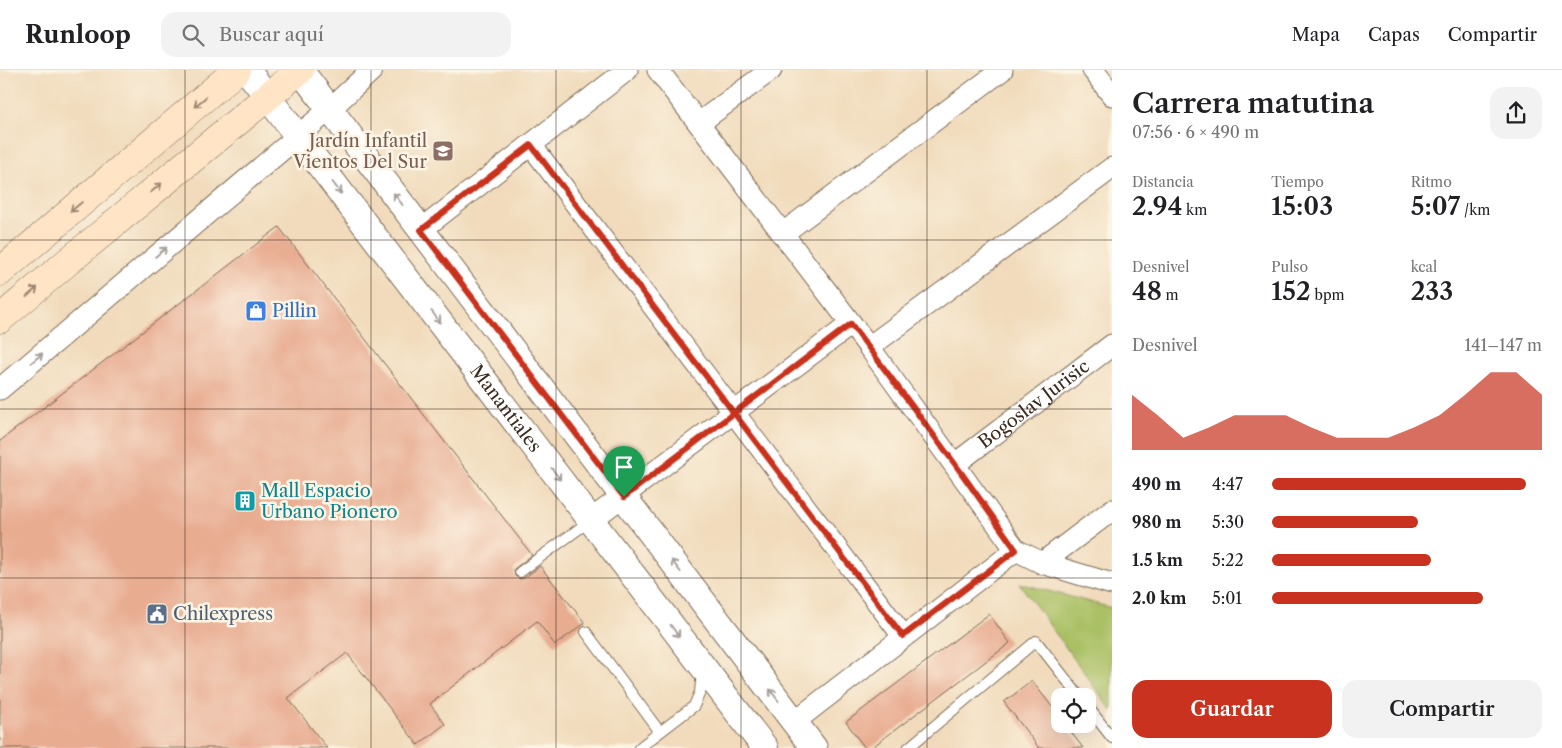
<!DOCTYPE html>
<html lang="es">
<meta charset="utf-8">
<style>
body{margin:0;font-family:"Libre Caslon Text",serif;background:#f2f2f2;color:#202124;height:100vh;display:flex;flex-direction:column;font-size:19px;white-space:nowrap}
*{box-sizing:border-box;margin:0}
p{font-size:16px;color:#757577}
.icon{flex:none;width:28px;height:28px;fill:none;stroke:currentColor;stroke-width:2;stroke-linecap:round;stroke-linejoin:round}
.map{position:relative;flex:1;overflow:hidden}
.side{display:flex;flex-direction:column;background:#fff;width:450px}
.side>*{flex:none}
.tools{position:absolute;left:1051px;top:618px;display:grid;gap:10px}
.tools a{display:grid;place-items:center;width:45px;height:45px;border-radius:10px;background:#fff;box-shadow:0 5px 20px #0002;font-size:25px}
.pin{position:absolute;display:grid;place-items:center;width:42px;height:42px;color:#fff;margin:-51px -21px;border-radius:50% 50% 50% 0;rotate:-45deg;box-shadow:0 0 5px #0007}
.pin .icon{rotate:45deg}
.round{display:grid;place-items:center;flex:none;width:52px;height:52px;border-radius:15px;background:#f2f2f2}
.overview{display:flex;align-items:center;justify-content:space-between;height:85px;padding:0 20px}
h1{font-size:28px;font-weight:600;line-height:38px}
.stats{display:grid;grid-template-columns:repeat(3,1fr);gap:8px;height:85px;padding:5px 20px}
.stats div{display:grid;align-content:center}
.stats b{font-size:25px;font-weight:600}
.stats small{font-size:14px;font-weight:400}
.stats p{font-size:14px}
.chart{height:140px;padding:10px 20px}
.chart p{display:flex;justify-content:space-between}
.chart svg{width:100%;height:90px;margin-top:5px;fill:#c8321e;opacity:.7}
.button{display:flex;gap:10px;margin-top:auto;padding:10px 20px}
.button a{flex:1;height:58px;border-radius:15px;background:#c8321e;color:#fff;font-size:20px;font-weight:600;line-height:58px;text-align:center}
.button a+a{background:#f2f2f2;color:#202124}
ul{padding:0 20px;list-style:none;font-size:16px}
li{display:grid;grid-template-columns:80px 60px 1fr;align-items:center;height:38px}
li i{height:12px;border-radius:6px;background:#c8321e}
header{display:flex;align-items:center;gap:30px;box-sizing:border-box;height:70px;padding:0 25px;background:#fff;border-bottom:1px solid #e0e0e0}
header strong{font-size:24px}
nav{display:flex;gap:28px;margin-inline-start:auto;font-size:18px}
.search{width:350px;height:45px;background:#f2f2f2;display:flex;align-items:center;gap:12px;box-sizing:border-box;padding:0 18px;border-radius:15px;color:#757577;font-size:19px}
main{display:flex;flex:1;min-height:0}
.map>svg:first-child{display:block}
.green{fill:#aac065;stroke:#727542}
.building{fill:#e8ac91}
.lines{fill:none;stroke-linecap:round;stroke-linejoin:round}
.service-casing{stroke:#7b6855;stroke-width:12}
.minor-casing{stroke:#7b6855;stroke-width:23}
.tertiary-casing{stroke:#7b6855;stroke-width:28}
.secondary-casing{stroke:#7b6855;stroke-width:29}
.service{stroke:#fff;stroke-width:10}
.minor{stroke:#fff;stroke-width:21}
.tertiary{stroke:#fff;stroke-width:26}
.secondary{stroke:#ffe4c6;stroke-width:28}
.oneway{stroke:#9d8772}
.oneway2{stroke:#a79f9a}
.route-casing{stroke:#fff;stroke-width:10}
.route{stroke:#c8321e;stroke-width:6}
.grid{fill:none;stroke:#3b2a1e;stroke-width:1;stroke-opacity:0.55}
.labels{text-anchor:middle;dominant-baseline:central;stroke-width:5;stroke-linejoin:round;paint-order:stroke}
.education-label{font-size:18px;fill:#785e54;stroke:#fcf5e5;text-anchor:end}
.shop-label{font-size:18px;fill:#366cbe;stroke:#fcf5e5;text-anchor:start}
.street-label{font-size:18px;fill:#3b2a1e;stroke:#fcf5e5}
.culture-label{font-size:18px;fill:#0d838f;stroke:#fcf5e5;text-anchor:start}
.service-label{font-size:18px;fill:#4e5e75;stroke:#fcf5e5;text-anchor:start}
</style>
<header>
<strong>Runloop</strong>
<div class="search"><svg class="icon" aria-label="search" viewBox="0 0 24 24"><circle cx="10" cy="10" r="6"/><path d="M15 15l6 6"/></svg>Buscar aquí</div>
<nav><a>Mapa</a><a>Capas</a><a>Compartir</a></nav>
</header>
<main>
<div class="map">
<svg width="1112" height="678" viewBox="0 0 1112 678">
<rect width="100%" height="100%" fill="#fcf5e5"/>
<filter id="ink" filterUnits="userSpaceOnUse"><feTurbulence type="fractalNoise" baseFrequency=".02" numOctaves="2"/><feDisplacementMap in="SourceGraphic" scale="10" xChannelSelector="R" yChannelSelector="G"/><feConvolveMatrix kernelMatrix="1 2 1 2 8 2 1 2 1" color-interpolation-filters="sRGB"/></filter>
<filter id="wash" filterUnits="userSpaceOnUse"><feTurbulence type="fractalNoise" baseFrequency=".0096" numOctaves="4" result="noise"/><feDisplacementMap in="SourceGraphic" scale="20" xChannelSelector="R" yChannelSelector="G"/><feGaussianBlur stdDeviation="1.12" result="paint"/><feColorMatrix in="noise" values="0 0 0 0 0 0 0 0 0 0 0 0 0 0 0 0 0 1.4 0 .05"/><feComposite in="paint" operator="in"/></filter>
<g filter="url(#wash)">
<rect width="100%" height="100%" fill="#f1dbbc"/>
<!-- green -->
<path class="green" d="M 1019,513 L 1112,538 L 1112,641 Z"/>
<g id="blocks">
<!-- building -->
<g class="building">
<path d="M 279,157 L 532,485 L 514,499 L 515,506 L 520,509 L 524,508 L 540,496 L 585,553 L 555,575 L 537,551 L 430,634 L 445,654 L 418,675 L 347,583 L 288,628 L 327,678 L 0,678 L 0,371 Z"/>
<path d="M 989,544 L 1010,573 L 871,678 L 865,678 L 846,652 Z"/>
<path d="M 1032,611 L 1060,647 L 1060,654 L 1065,654 L 1083,678 L 1039,678 L 1004,632 Z"/>
</g>
</g>
</g>
<g filter="url(#ink)">
<use href="#blocks" fill-opacity="0" stroke="#7b6855" stroke-width="1"/>
<g class="lines">
<!-- service casing -->
<g class="service-casing">
<g id="service">
<path d="M 520,502 L 591,450"/>
<path d="M 586,562 L 660,662"/>
<path d="M 1088,637 L 1112,668"/>
<path d="M 639,678 L 694,636 L 700,622 L 702,602"/>
<path d="M 908,678 L 1036,571 L 1079,626"/>
</g>
</g>
<!-- minor casing -->
<g class="minor-casing">
<g id="minor">
<path d="M 658,0 L 869,277 L 1016,480 L 1042,493 L 1112,514"/>
<path d="M 1093,0 L 1112,25"/>
<path d="M 699,53 L 771,0"/>
<path d="M 531,75 L 903,566"/>
<path d="M 421,160 L 627,0"/>
<path d="M 782,164 L 1002,0"/>
<path d="M 869,277 L 1112,98"/>
<path d="M 0,319 L 330,39 L 372,0"/>
<path id="s1" d="M 955,394 L 1112,275"/>
<path d="M 591,450 L 851,254"/>
<path d="M 1042,493 L 1112,440"/>
<path d="M 794,652 L 1016,480"/>
</g>
</g>
<!-- tertiary casing -->
<g class="tertiary-casing">
<g id="tertiary">
<path id="s2" d="M 247,0 L 765,678"/>
<path d="M 300,0 L 814,678"/>
</g>
</g>
<!-- secondary casing -->
<g class="secondary-casing">
<g id="secondary">
<path d="M 0,202 L 237,0"/>
<path d="M 0,249 L 65,194 L 300,0"/>
</g>
</g>
<!-- service -->
<use href="#service" class="service"/>
<!-- minor -->
<use href="#minor" class="minor"/>
<!-- tertiary -->
<use href="#tertiary" class="tertiary"/>
<!-- secondary -->
<use href="#secondary" class="secondary"/>
</g>
<!-- one-way arrows -->
<defs><path id="oneway-shaft" d="M-6 0H5M1.5-3L5.5 0L1.5 3" fill="none" stroke-width="1.6" stroke-linecap="round" stroke-linejoin="round" transform="scale(1.25)"/></defs>
<g class="oneway">
<use href="#oneway-shaft" transform="translate(200 32) rotate(140)"/>
<use href="#oneway-shaft" transform="translate(156 118) rotate(-40)"/>
<use href="#oneway-shaft" transform="translate(76 137) rotate(140)"/>
<use href="#oneway-shaft" transform="translate(32 222) rotate(-41)"/>
</g>
<g class="oneway2">
<use href="#oneway-shaft" transform="translate(337 118) rotate(53)"/>
<use href="#oneway-shaft" transform="translate(398 129) rotate(-127)"/>
<use href="#oneway-shaft" transform="translate(161 182) rotate(-40)"/>
<use href="#oneway-shaft" transform="translate(436 247) rotate(53)"/>
<use href="#oneway-shaft" transform="translate(37 288) rotate(-40)"/>
<use href="#oneway-shaft" transform="translate(556 404) rotate(53)"/>
<use href="#oneway-shaft" transform="translate(676 496) rotate(-127)"/>
<use href="#oneway-shaft" transform="translate(675 561) rotate(53)"/>
<use href="#oneway-shaft" transform="translate(774 625) rotate(-127)"/>
</g>
</g>
<g class="lines" filter="url(#ink)">
<!-- route casing -->
<g class="route-casing">
<path id="route" d="M 624,427 L 734,343 L 903,566 L 1016,480 L 955,394 L 851,254 L 734,343 L 531,75 L 421,160 L 624,427"/>
</g>
<!-- route -->
<use href="#route" class="route"/>
</g>
<!-- grid -->
<path class="grid" d="M 185,0 L 185,678M 371,0 L 371,678M 556,0 L 556,678M 741,0 L 741,678M 927,0 L 927,678M 0,170 L 1112,170M 0,339 L 1112,339M 0,508 L 1112,508"/>
<!-- icons -->
<defs>
<g id="school-square" transform="scale(1.125)"><rect x="-9" y="-9" width="18" height="18" rx="4" fill="#8d6e63" stroke="#fcf5e5"/><path d="M0-5L7-2L0 1L-7-2ZM-4 1L0 2.5L4 1V4Q0 6-4 4Z" fill="#fff"/></g>
<g id="shop-square" transform="scale(1.125)"><rect x="-9" y="-9" width="18" height="18" rx="4" fill="#3f7fe0" stroke="#fcf5e5"/><path d="M-5-2.5h2.3a2.7 3.5 0 0 1 5.4 0H5L5.5 6h-11ZM-1.5-2.5h3a1.5 2.3 0 0 0-3 0Z" fill="#fff"/></g>
<g id="building-square" transform="scale(1.125)"><rect x="-9" y="-9" width="18" height="18" rx="4" fill="#0f9aa8" stroke="#fcf5e5"/><path d="M-4-6H4V6H1V3H-1V6H-4ZM-2.5-4.3h1.7v1.8h-1.7ZM.8-4.3h1.7v1.8H.8ZM-2.5-1h1.7V.8h-1.7ZM.8-1h1.7V.8H.8Z" fill="#fff"/></g>
<g id="civic-square" transform="scale(1.125)"><rect x="-9" y="-9" width="18" height="18" rx="4" fill="#5c6f8a" stroke="#fcf5e5"/><path d="M-.6-6.5H3V-4.5H.6V-3L4-1V1h2V6H-6V1h2V-1L-.6-3ZM-1.2 2.5V6h2.4V2.5Z" fill="#fff"/></g>
</defs>
<g fill-rule="evenodd">
<use href="#school-square" x="443" y="81"/>
<use href="#shop-square" x="256" y="241"/>
<use href="#building-square" x="245" y="431"/>
<use href="#civic-square" x="157" y="544"/>
</g>
<g class="labels">
<!-- education labels -->
<g class="education-label">
<text x="427" y="71">Jardín Infantil<tspan x="427" dy="21">Vientos Del Sur</tspan></text>
</g>
<!-- shop labels -->
<g class="shop-label">
<text x="272" y="241">Pillin</text>
</g>
<!-- street labels -->
<g class="street-label">
<text stroke="none"><textPath href="#s1" startOffset="99">Bogoslav Jurisic</textPath></text>
<text stroke="none"><textPath href="#s2" startOffset="426">Manantiales</textPath></text>
</g>
<!-- culture labels -->
<g class="culture-label">
<text x="261" y="421">Mall Espacio<tspan x="261" dy="21">Urbano Pionero</tspan></text>
</g>
<!-- service labels -->
<g class="service-label">
<text x="173" y="544">Chilexpress</text>
</g>
</g>
</svg>
<div class="tools">
<a><svg class="icon" aria-label="locate" viewBox="0 0 24 24"><circle cx="12" cy="12" r="6"/><path d="M12 2v4M12 18v4M2 12h4M18 12h4"/></svg></a>
</div>
<div class="pin" style="left:624px;top:427px;background:#1e9e55"><svg class="icon" aria-label="arrive" viewBox="0 0 24 24"><path d="M6 21V4h12l-3 4 3 4H6"/></svg></div>
</div>
<section class="side">
<div class="overview"><div><h1>Carrera matutina</h1><p>07:56 · 6 × 490 m</p></div><a class="round"><svg class="icon" aria-label="share" viewBox="0 0 24 24"><path d="M12 15V3M7 8l5-5 5 5M5 13v7h14v-7"/></svg></a></div>
<div class="stats">
<div><p>Distancia</p><b>2.94<small> km</small></b></div>
<div><p>Tiempo</p><b>15:03</b></div>
<div><p>Ritmo</p><b>5:07<small> /km</small></b></div>
</div>
<div class="stats">
<div><p>Desnivel</p><b>48<small> m</small></b></div>
<div><p>Pulso</p><b>152<small> bpm</small></b></div>
<div><p>kcal</p><b>233</b></div>
</div>
<div class="chart"><p><span>Desnivel</span>141–147 m</p>
<svg viewBox="0 0 160 44" preserveAspectRatio="none"><path d="M0 44V17L10 27L20 38L30 33L40 27L50 27L60 27L70 33L80 38L90 38L100 38L110 33L120 27L130 17L140 6L150 6L160 17V44z"/></svg>
</div>
<ul>
<li><b>490 m</b>4:47<i style="width:94%"></i></li>
<li><b>980 m</b>5:30<i style="width:54%"></i></li>
<li><b>1.5 km</b>5:22<i style="width:59%"></i></li>
<li><b>2.0 km</b>5:01<i style="width:78%"></i></li>
</ul>
<div class="button"><a>Guardar</a><a>Compartir</a></div>
</section>
</main>
